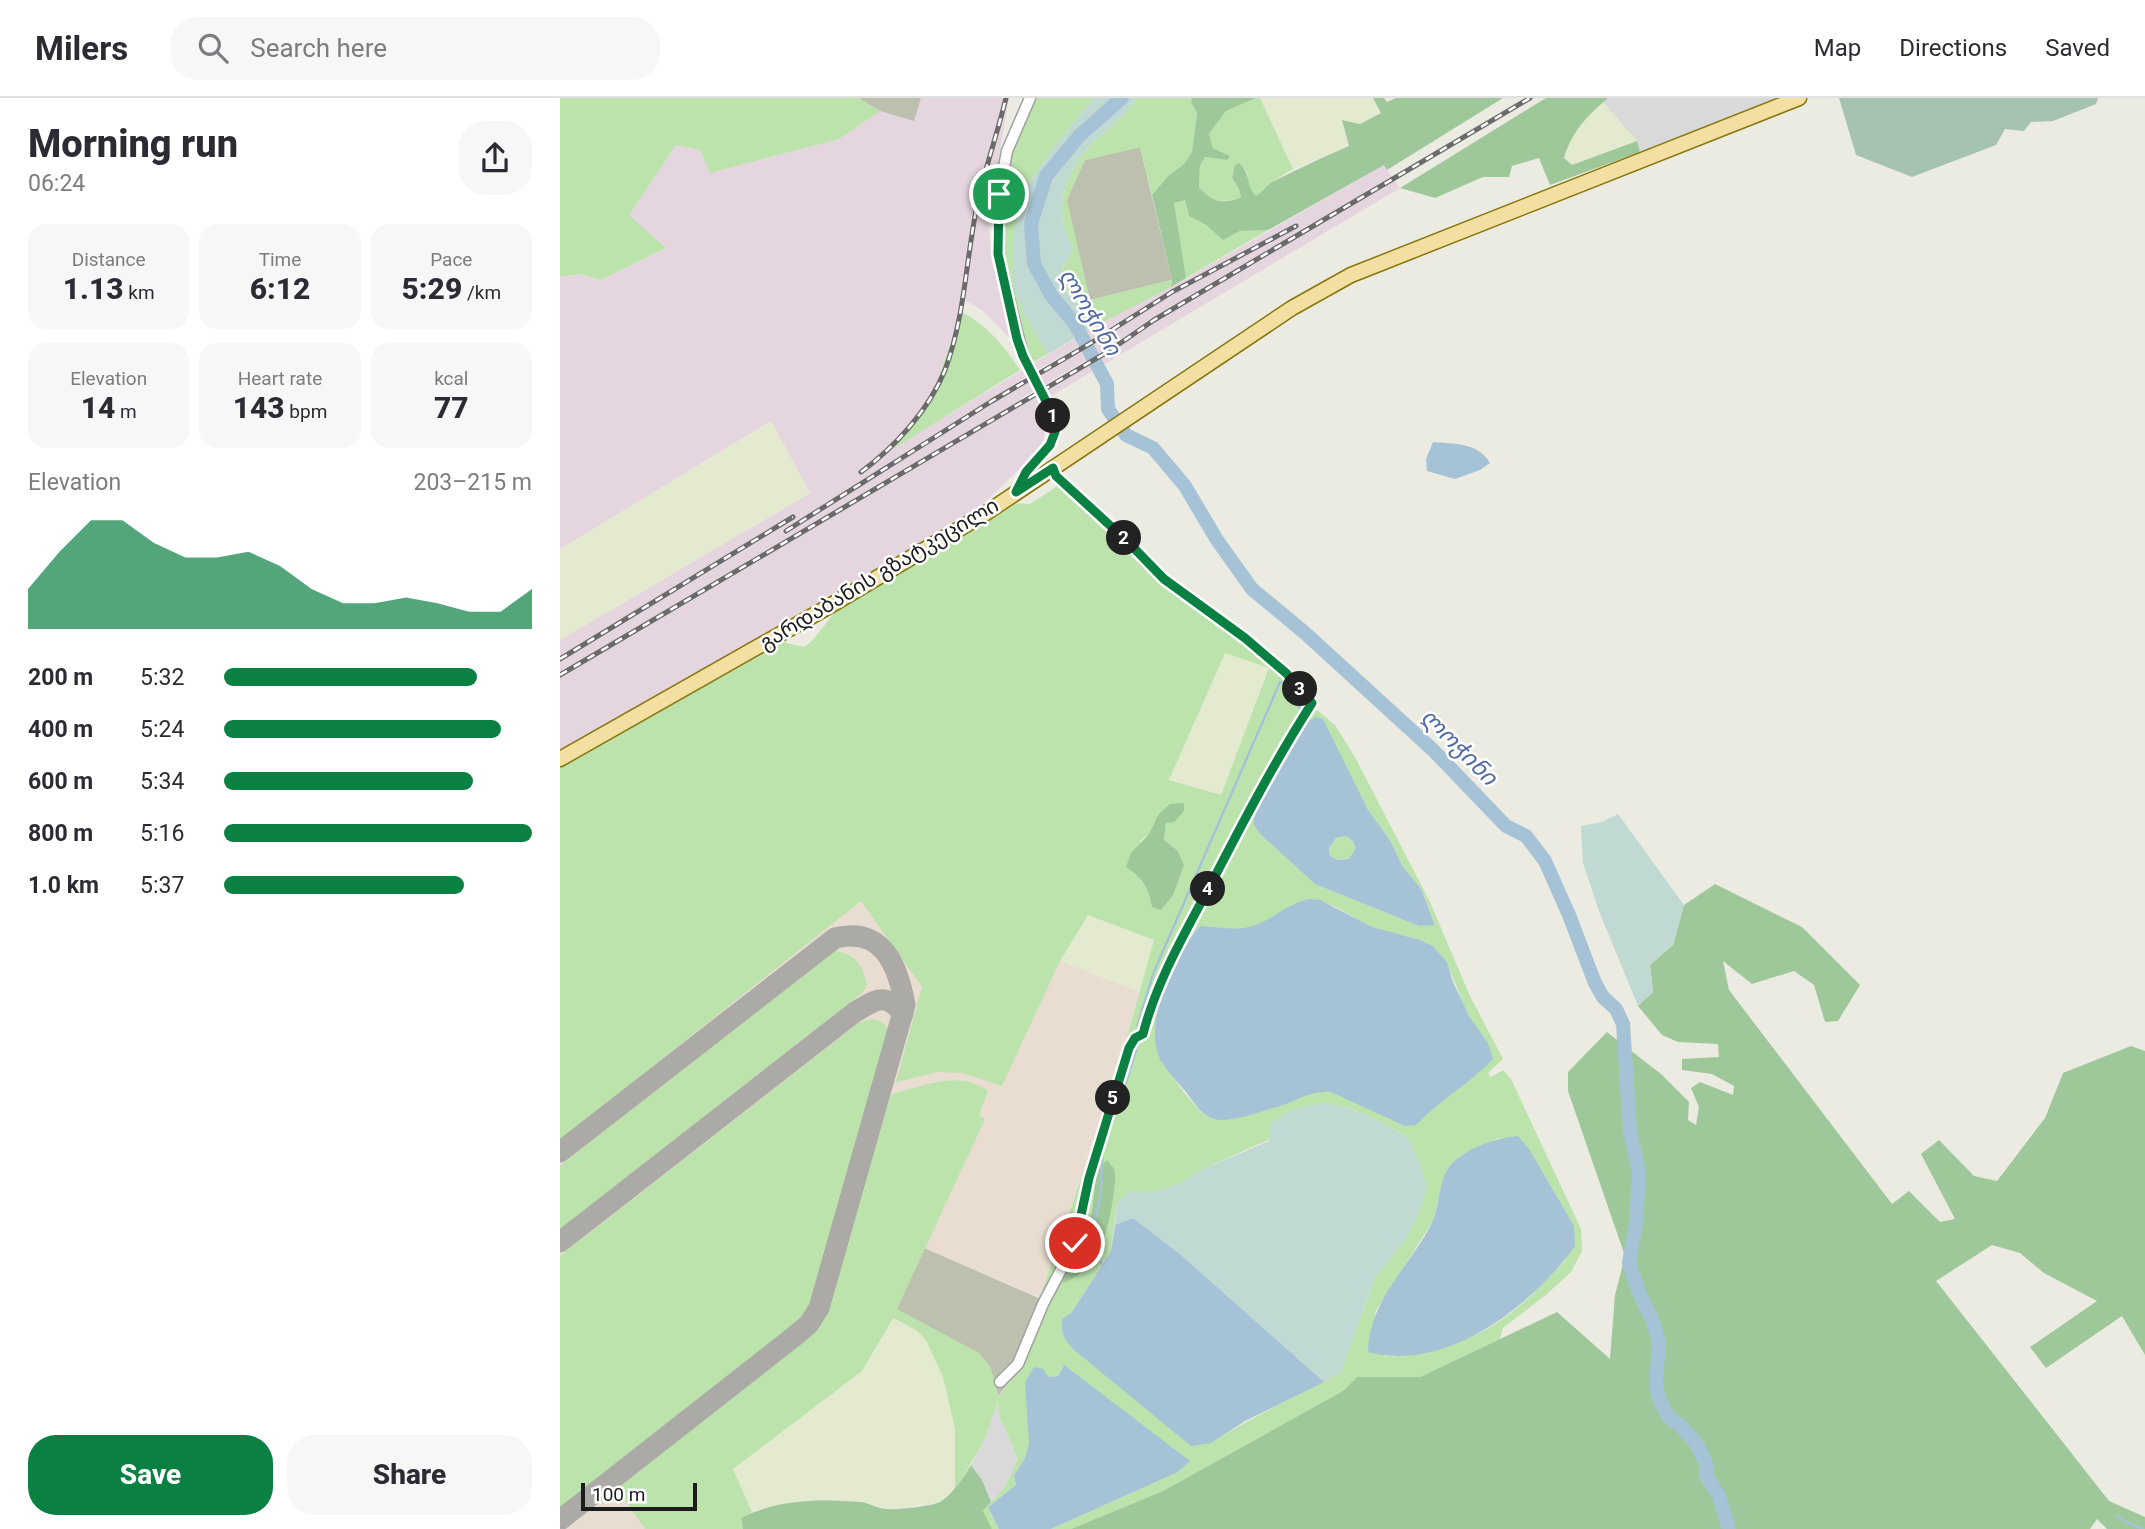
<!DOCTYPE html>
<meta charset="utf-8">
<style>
body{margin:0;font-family:Roboto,"Noto Sans Georgian",sans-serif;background:#f7f7f7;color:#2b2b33;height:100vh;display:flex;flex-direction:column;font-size:26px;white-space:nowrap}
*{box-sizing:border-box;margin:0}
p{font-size:23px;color:#7c7c81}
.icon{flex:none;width:38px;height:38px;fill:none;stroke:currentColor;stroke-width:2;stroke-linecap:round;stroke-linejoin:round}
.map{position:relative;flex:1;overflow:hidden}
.panel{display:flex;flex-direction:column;background:#fff;width:560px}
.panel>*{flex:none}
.scale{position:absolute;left:21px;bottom:18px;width:116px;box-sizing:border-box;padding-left:7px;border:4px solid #1c1c1c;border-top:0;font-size:19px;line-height:24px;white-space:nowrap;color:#1c1c1c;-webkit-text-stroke:5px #fff;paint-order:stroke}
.pin{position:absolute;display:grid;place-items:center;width:60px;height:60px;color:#fff;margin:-30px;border:4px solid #fff;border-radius:50%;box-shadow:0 2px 7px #0007}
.km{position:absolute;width:35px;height:35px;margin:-18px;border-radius:50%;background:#222;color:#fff;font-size:19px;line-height:35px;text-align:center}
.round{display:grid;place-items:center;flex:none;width:74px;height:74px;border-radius:28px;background:#f7f7f7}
.summary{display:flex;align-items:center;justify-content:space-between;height:119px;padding:0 28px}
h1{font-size:38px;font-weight:800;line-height:52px}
.metrics{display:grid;grid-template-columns:repeat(3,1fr);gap:10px;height:119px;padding:7px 28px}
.metrics div{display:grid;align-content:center;border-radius:18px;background:#f7f7f7;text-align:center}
.metrics b{font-size:30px;font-weight:800}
.metrics small{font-size:19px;font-weight:400}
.metrics p{font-size:19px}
.chart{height:196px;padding:14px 28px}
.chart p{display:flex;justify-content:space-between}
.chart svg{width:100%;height:126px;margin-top:7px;fill:#0b8043;opacity:.7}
.primary-button{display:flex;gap:14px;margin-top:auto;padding:14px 28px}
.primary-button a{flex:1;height:80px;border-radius:28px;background:#0b8043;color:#fff;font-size:28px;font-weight:800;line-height:80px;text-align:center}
.primary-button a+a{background:#f7f7f7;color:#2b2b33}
ul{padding:0 28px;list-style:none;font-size:23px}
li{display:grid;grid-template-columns:112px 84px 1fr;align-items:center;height:52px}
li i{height:18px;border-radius:9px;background:#0b8043}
header{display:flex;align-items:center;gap:42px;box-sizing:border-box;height:98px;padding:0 35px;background:#fff;border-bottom:2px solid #e1e1e2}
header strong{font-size:33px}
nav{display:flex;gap:38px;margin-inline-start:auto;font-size:24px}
.search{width:490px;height:63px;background:#f7f7f7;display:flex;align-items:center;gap:18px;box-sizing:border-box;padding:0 24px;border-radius:28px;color:#7c7c81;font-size:26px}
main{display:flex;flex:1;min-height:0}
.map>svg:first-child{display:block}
.residential{fill:#dad9d9}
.industrial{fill:#e5d5df}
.military{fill:#e9ddd2}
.construction{fill:#bdc0af}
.farmland{fill:#e3eacf}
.grass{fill:#bce3ac;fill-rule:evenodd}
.forest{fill:#9fc89a}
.wetland{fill:#c1d9d3}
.cemetery{fill:#a5c3b0}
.water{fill:#a6c2d7;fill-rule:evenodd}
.pier{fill:#fff}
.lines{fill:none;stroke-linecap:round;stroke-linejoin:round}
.stream{stroke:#a6c2d7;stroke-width:2.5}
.river{stroke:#a6c2d7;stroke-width:14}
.taxiway{stroke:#abaaa6;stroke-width:21}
.minor-casing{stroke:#a0a0a0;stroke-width:13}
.major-casing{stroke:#87760c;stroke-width:17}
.minor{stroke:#fff;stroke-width:10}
.major{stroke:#f3dfa1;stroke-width:14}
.rail-casing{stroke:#6a6a6a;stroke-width:5}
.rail{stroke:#fff;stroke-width:2.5;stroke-dasharray:8;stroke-linecap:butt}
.route-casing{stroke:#fff;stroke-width:14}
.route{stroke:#0b8043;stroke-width:9}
.labels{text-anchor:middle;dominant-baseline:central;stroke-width:5;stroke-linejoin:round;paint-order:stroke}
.street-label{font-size:21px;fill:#1c1c1c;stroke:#fff}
.water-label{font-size:23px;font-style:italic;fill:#516aa3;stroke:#fff}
</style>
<header>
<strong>Milers</strong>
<div class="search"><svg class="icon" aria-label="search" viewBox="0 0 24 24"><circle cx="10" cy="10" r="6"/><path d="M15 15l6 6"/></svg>Search here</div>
<nav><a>Map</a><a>Directions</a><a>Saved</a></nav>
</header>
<main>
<section class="panel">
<div class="summary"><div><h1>Morning run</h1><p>06:24</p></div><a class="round"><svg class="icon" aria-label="share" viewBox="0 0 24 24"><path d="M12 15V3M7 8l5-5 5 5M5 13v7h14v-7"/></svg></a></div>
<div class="metrics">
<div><p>Distance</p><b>1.13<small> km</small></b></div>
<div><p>Time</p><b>6:12</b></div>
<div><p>Pace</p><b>5:29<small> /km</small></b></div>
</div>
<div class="metrics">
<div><p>Elevation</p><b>14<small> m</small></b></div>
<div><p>Heart rate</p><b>143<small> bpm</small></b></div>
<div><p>kcal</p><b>77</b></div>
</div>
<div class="chart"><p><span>Elevation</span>203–215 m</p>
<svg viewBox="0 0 160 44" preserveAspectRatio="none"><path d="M0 44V30L10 17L20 6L30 6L40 14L50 19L60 19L70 17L80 22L90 30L100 35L110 35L120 33L130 35L140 38L150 38L160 30V44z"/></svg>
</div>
<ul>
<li><b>200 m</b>5:32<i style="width:82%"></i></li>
<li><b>400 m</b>5:24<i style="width:90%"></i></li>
<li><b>600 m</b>5:34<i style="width:81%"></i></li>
<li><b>800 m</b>5:16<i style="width:100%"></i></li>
<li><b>1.0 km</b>5:37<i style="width:78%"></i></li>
</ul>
<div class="primary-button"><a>Save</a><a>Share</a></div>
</section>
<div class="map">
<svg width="1585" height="1431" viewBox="0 0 1585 1431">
<rect width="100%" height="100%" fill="#ecebe2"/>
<!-- residential -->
<g class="residential">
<path d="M 1048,0 L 1220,0 L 1080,54 L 1077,43 L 1043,4 Z"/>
<path d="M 438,1299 L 439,1317 L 458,1361 L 445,1389 L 431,1404 L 422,1382 L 411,1367 L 424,1343 Z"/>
</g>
<!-- industrial -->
<path class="industrial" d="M 361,0 L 449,0 L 428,121 L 431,159 L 451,241 L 422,212 L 404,202 L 402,214 L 371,300 L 335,349 L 542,224 L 611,189 L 824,67 L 840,90 L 476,307 L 484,325 L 484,341 L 474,357 L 420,409 L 150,568 L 0,653 L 0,542 L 250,395 L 211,323 L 0,451 L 0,179 L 21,176 L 41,182 L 105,151 L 69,117 L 116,47 L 140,52 L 150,75 L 279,41 L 320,13 L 354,22 Z"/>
<!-- military -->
<path class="military" d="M 497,389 L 501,863 L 580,894 L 554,986 L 480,1199 L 364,1151 L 109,1431 L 0,1431 L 0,695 L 263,545 Z"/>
<!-- construction -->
<g class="construction">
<path d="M 298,0 L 361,0 L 354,23 L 320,13 Z"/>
<path d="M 580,49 L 612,182 L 530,202 L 506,102 L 525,62 Z"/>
<path d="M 364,1150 L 488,1204 L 481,1229 L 462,1266 L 438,1299 L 430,1268 L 336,1212 Z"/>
</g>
<!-- farmland -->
<g class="farmland">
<path d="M 700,0 L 813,0 L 821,14 L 800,26 L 782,23 L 790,47 L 733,71 Z"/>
<path d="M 1043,4 L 1077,43 L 1012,68 L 1004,60 L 1010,42 L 1023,22 Z"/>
<path d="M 211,323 L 250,395 L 0,542 L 0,451 Z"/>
<path d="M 665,554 L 710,570 L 661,698 L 609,682 Z"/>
<path d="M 528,817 L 594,842 L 580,894 L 500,863 Z"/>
<path d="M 333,1220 L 356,1232 L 366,1242 L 383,1279 L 395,1331 L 395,1392 L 377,1405 L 326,1411 L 306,1404 L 198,1411 L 192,1414 L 173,1371 L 302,1273 Z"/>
</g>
<!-- grass -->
<g class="grass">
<path d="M 0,0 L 298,0 L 320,13 L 279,41 L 150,75 L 140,52 L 116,47 L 69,117 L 106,150 L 41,182 L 21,176 L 0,179 Z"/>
<path d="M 465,0 L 534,0 L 498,44 L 468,86 L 465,217 L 488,256 L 471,265 L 465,253 C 458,224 444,182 442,154 C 438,100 451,51 465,0 Z"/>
<path d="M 576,0 L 632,0 L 631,4 L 637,15 L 632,54 L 624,66 L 608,78 L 592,97 L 580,49 L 525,62 L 507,102 L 530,202 L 612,182 L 611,189 L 528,232 L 520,209 L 502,190 L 501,173 L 513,151 C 510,143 504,135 503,126 C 497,93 515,60 539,39 C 554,27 566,16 576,0 Z"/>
<path d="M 696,0 L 700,0 L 733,71 L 708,86 L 704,94 L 696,99 L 689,90 L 687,74 L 678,65 L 675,67 L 672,80 L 679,91 L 681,99 C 662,106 652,104 639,89 L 640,68 L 645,59 L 666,62 L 670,58 L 653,50 L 649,36 L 666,13 Z"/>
<path d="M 625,101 L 629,118 L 646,127 L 663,142 L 680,133 L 708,132 L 626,180 L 613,105 Z"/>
<path d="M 402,214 C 428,228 444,248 460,272 L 333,351 L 371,300 Z"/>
<path d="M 497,384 L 598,482 L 718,572 L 744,601 L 745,610 L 749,615 L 757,612 L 775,627 L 796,661 L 870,804 L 910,898 L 943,961 L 928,975 L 931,979 L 943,972 L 951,981 L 1021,1131 L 1022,1153 L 1011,1174 L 987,1196 L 943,1230 L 940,1241 L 860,1279 L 797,1279 L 783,1293 L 603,1393 L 511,1431 L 491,1431 L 618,1374 L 629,1363 L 503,1268 L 498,1278 L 488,1279 L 469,1326 L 469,1345 L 465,1360 L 454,1378 L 456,1387 L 428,1409 L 439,1431 L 432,1431 L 423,1413 L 445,1389 L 458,1361 L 439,1317 L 438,1302 L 424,1343 L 395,1392 L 395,1331 L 383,1279 L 366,1242 L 356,1232 L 333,1220 L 302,1273 L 173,1371 L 192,1414 L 181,1420 L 183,1431 L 85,1431 L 56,1388 L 212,1267 L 252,1231 L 263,1217 L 331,997 C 361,988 400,971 428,993 L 419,1017 L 425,1021 L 337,1211 L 419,1255 L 430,1268 L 439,1299 C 460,1268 478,1239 488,1204 L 480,1199 L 554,986 L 594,842 L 528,817 L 500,863 L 442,988 L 402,975 L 378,974 L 336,984 L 362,889 L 301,803 L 0,1042 L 0,668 L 217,543 L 244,549 L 251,544 L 275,514 L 424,425 L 451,405 L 470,406 L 496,389 ZM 665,555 L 709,570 L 661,697 L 609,682 ZM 794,684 L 808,712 L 830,742 L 843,769 L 861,791 L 875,826 L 859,828 L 755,786 L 699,735 L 694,725 ZM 623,705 L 624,713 L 614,723 L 606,724 L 604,742 L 617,752 L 592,809 L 589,795 L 579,778 L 580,743 L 589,736 L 598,717 ZM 749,801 C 771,803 790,818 809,828 C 828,837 852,836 871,848 C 891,860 897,897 909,918 C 915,928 922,936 928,945 L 856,1027 L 771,994 C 753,992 741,1000 724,1006 C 709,1012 663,1027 649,1019 C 634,1011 614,980 602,965 L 630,839 L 640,828 C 654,828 670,832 684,831 C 708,828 726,805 749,801 ZM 787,1009 L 819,1023 L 847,1039 L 845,1142 L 814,1181 L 781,1274 C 738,1298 693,1318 651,1345 L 502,1221 L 512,1214 L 551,1153 L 557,1106 L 569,1094 L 593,1094 L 621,1085 L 643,1071 L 692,1049 ZM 940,1040 L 1006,1161 C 985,1183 964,1208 938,1224 C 909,1244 860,1260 825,1258 L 815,1214 L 873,1123 L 882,1088 L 889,1069 L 911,1052 ZM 536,1073 L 549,1113 L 545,1142 L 508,1166 C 511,1164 515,1162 517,1160 C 530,1145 535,1093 536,1073 Z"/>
<path d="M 786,738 L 793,743 L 797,750 L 789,761 L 778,762 L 770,758 L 769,750 L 776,740 Z"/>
<path d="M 273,853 C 294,854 304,868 307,888 L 302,895 L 0,1131 L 0,1068 Z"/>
<path d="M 313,921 C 332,925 330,937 328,953 L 249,1207 L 234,1230 L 0,1411 L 0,1158 L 300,924 Z"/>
</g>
<!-- forest -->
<g class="forest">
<path d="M 632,0 L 696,0 L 666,13 L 649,36 L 653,50 L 670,58 L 667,62 L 645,59 L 640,68 L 639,89 C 652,104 663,107 681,99 L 679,91 L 672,80 L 675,67 L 679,65 C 693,79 684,85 696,98 C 704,94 706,87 712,84 C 738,71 763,59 789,48 L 782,22 L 800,26 L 821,15 L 813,0 L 824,0 L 827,4 L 836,0 L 943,0 L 827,72 L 824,67 L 708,132 L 680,133 L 663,142 L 646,127 L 629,118 L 625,102 L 614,105 L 626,180 L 611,189 L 612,182 L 592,97 L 608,78 L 624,66 L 632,54 L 637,15 L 631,4 Z"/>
<path d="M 986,0 L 1048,0 C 1027,18 1012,33 1004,60 L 1012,67 L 1077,43 L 1080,54 L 990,87 L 979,60 L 952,68 L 949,79 L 923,79 L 875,100 L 840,90 Z"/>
<path d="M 624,705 L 624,713 L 614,724 L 606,725 L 604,742 L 617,752 L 624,767 L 613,797 L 601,812 L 592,809 C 589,790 582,779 566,769 L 571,755 L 589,736 L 598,717 L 610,706 Z"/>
<path d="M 1155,786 L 1242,829 L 1300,887 L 1278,923 L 1265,924 L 1254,887 L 1234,873 L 1192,886 L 1163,863 L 1169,892 L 1332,1106 L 1349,1093 L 1380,1124 L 1395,1121 L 1361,1056 L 1379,1042 L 1414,1078 L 1437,1083 L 1485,1020 L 1503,975 L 1571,948 L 1585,953 L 1585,1257 L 1562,1218 L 1486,1270 L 1470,1249 L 1537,1203 L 1484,1175 L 1460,1155 L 1432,1147 L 1376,1183 L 1549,1403 L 1585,1419 L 1585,1431 L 1547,1431 L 1537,1421 L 1530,1431 L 511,1431 L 603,1393 L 783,1293 L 797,1279 L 860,1279 L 997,1214 L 1050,1261 L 1055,1197 L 1065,1158 L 1008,993 L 1008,974 L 1047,934 L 1101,976 L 1129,1004 L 1128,1022 L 1136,1027 L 1139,1009 L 1131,990 L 1140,984 L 1173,997 L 1174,988 L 1152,976 L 1122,972 L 1122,961 L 1159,959 L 1158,946 L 1118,944 L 1102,937 L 1078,908 L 1093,894 L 1090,867 L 1113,847 L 1124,807 Z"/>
<path d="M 547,1062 C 547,1063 554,1070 554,1071 C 559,1081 546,1142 540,1153 C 533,1165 516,1181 503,1185 C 501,1166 509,1170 518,1159 C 530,1143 535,1093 536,1073 Z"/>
<path d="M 411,1367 L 422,1382 L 431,1404 L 423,1413 L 432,1431 L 183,1431 L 181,1420 C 218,1401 261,1401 301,1404 C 310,1405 318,1411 327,1411 C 337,1412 372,1408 380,1404 C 394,1395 402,1381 411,1367 Z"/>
</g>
<!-- wetland -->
<g class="wetland">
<path d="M 534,0 L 576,0 C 566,16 554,27 539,39 C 515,60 497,93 503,126 C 504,135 510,143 513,151 L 501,173 L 502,190 L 520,209 L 528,232 L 488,256 L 465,217 L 454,190 L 454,132 L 468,86 L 498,44 Z"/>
<path d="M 1058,716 L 1124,807 L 1113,847 L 1090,867 L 1093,894 L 1078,908 L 1039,813 L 1023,765 L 1021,728 L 1042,724 Z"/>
<path d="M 761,1005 L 786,1009 L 819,1023 L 848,1040 L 858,1061 L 867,1087 L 860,1113 L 845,1142 L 814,1181 L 781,1274 L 764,1284 L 621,1157 L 573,1120 L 555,1127 L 557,1106 L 569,1094 L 593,1094 L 621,1085 L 643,1071 L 709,1043 L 711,1024 L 735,1011 Z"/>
</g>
<!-- cemetery -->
<path class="cemetery" d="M 1279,0 L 1538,0 L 1536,6 L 1493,23 L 1471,24 L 1464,33 L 1445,31 L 1436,47 L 1352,79 L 1296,57 Z"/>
<!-- water -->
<g class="water">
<path d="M 873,344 C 894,346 918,344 930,365 L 920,372 L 895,381 L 867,373 L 866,361 Z"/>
<path d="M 756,619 L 763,621 L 808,712 L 830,742 L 843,769 L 861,791 L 875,827 L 859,828 L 755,786 L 699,735 L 693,725 L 696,712 L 748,623 ZM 786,738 L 793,743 L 796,750 L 789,761 L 778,762 L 770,758 L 769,750 L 776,740 Z"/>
<path d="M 749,801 L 760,802 L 812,829 L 860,842 L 873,848 L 887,864 L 893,884 L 909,918 L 928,945 L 933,961 C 910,986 879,1002 856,1027 L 845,1028 L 771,994 C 752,992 739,1002 720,1008 C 703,1013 681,1021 663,1022 C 645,1023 636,1007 626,994 C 616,982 603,970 598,956 C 585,920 616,854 640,828 C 654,828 670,832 684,830 C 708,827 726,805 749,801 Z"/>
<path d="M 958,1038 L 969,1051 L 1014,1128 L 1015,1148 C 972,1208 886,1275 808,1254 C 810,1200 849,1170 872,1125 C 880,1108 878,1083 890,1068 C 907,1049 934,1041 958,1038 Z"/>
<path d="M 573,1120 L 621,1157 L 764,1284 L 685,1323 L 651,1345 L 631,1348 L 519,1256 C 507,1245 500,1238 502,1221 L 512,1214 L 551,1153 L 555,1127 Z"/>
<path d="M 504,1267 L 630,1363 L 618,1374 L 491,1431 L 439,1431 L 428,1409 L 456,1387 L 454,1378 L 465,1360 L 469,1345 L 465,1284 L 474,1269 L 483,1271 L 488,1279 L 498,1278 Z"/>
</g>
<!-- pier -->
<g class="pier">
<path d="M 530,242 L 533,247 L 464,287 L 461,282 Z"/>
<path d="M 548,250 L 551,255 L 464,306 L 461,301 Z"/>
</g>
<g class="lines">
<!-- stream -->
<g class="stream">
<path d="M 578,932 L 578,926 L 593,876 L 720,584 L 725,586 L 741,612"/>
<path d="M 552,1022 C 562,997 571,970 578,945"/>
<path d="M 542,1166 L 532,1151 L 530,1141 L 540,1102 L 543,1051"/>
<path d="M 1557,1418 L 1568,1425 L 1583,1431"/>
</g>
<!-- river -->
<path class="river" d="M 562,0 L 520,37 L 486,78 L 471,126 L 474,166 L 491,197 L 515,226 L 547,286 L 548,311 L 566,337 L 593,350 L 625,388 L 657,442 L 692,491 L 745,535 L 873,652 L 946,728 L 966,738 L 985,763 L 1009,817 L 1035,885 L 1043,899 L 1056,911 L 1063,926 L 1070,1032 L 1079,1075 L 1076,1124 L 1069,1165 L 1079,1195 L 1092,1221 L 1099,1244 L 1096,1288 L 1099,1301 L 1109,1320 L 1119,1326 L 1136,1345 L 1146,1365 L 1146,1377 L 1159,1398 L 1169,1431"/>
<!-- taxiway -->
<g class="taxiway">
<path d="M 0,1054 L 275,840 C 323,828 338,868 345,907 L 259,1210 L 249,1226 L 236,1237 L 0,1422"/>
<path d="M 0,1144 L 295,914 C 317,901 326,894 343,916"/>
</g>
<!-- minor casing -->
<g class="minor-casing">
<g id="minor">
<path d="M 456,394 L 466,374 L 490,347 L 495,334 L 494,319 L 463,258 L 438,156 L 439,96 L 447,53 L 470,0"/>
<path d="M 440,1284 L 458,1266 L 483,1206 L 515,1145 L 529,1080 L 569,950 L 575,940 L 583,936 C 598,882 625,835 651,786 C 683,724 715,663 752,605 L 726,575 L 685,540 L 604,481 L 567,443 L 496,378 L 493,370"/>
</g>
</g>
<!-- major casing -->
<g class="major-casing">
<path id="major" d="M 0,661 L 268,509 L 426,415 L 732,210 L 791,177 L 1239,0"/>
</g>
<!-- minor -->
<use href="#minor" class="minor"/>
<!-- major -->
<use href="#major" class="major"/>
<!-- rail casing -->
<g class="rail-casing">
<g id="rail">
<path d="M 301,374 C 335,349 369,312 385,272 C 406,216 406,155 419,98 C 427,65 438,33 446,0"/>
<path d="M 226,433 L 432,303 L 531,245 L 612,194 L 736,128"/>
<path d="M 0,561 L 233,419"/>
<path d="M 0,577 L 549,253 L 594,222 L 970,0"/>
</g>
</g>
<!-- rail -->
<use href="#rail" class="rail"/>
</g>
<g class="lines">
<!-- route casing -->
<g class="route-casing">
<path id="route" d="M 439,96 L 438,156 L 457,241 L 463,258 L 494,319 L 495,334 L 490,347 L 466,374 L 456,394 L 493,370 L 496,378 L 567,443 L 604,481 L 685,540 L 726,575 L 752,605 C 715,663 683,724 651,786 C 625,835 597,882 583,936 L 575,940 L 569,950 L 529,1080 L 515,1145"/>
</g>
<!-- route -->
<use href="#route" class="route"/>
</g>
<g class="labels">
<!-- street labels -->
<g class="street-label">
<text transform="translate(319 476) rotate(-31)">გარდაბანის გზატკეცილი</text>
</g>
<!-- water labels -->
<g class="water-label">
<text transform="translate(530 214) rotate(59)">ლოჭინი</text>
<text transform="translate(899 649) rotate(45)">ლოჭინი</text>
</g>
</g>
</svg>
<div class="scale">100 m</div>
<div class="pin" style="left:439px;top:96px;background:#1e9e55"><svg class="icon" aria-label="arrive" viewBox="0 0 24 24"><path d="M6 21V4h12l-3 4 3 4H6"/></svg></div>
<div class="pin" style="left:515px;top:1145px;background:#d93025"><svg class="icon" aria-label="check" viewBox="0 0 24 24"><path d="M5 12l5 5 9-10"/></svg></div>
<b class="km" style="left:493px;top:318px">1</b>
<b class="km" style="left:564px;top:440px">2</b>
<b class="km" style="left:740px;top:591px">3</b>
<b class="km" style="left:648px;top:791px">4</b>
<b class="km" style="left:553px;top:1000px">5</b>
</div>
</main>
